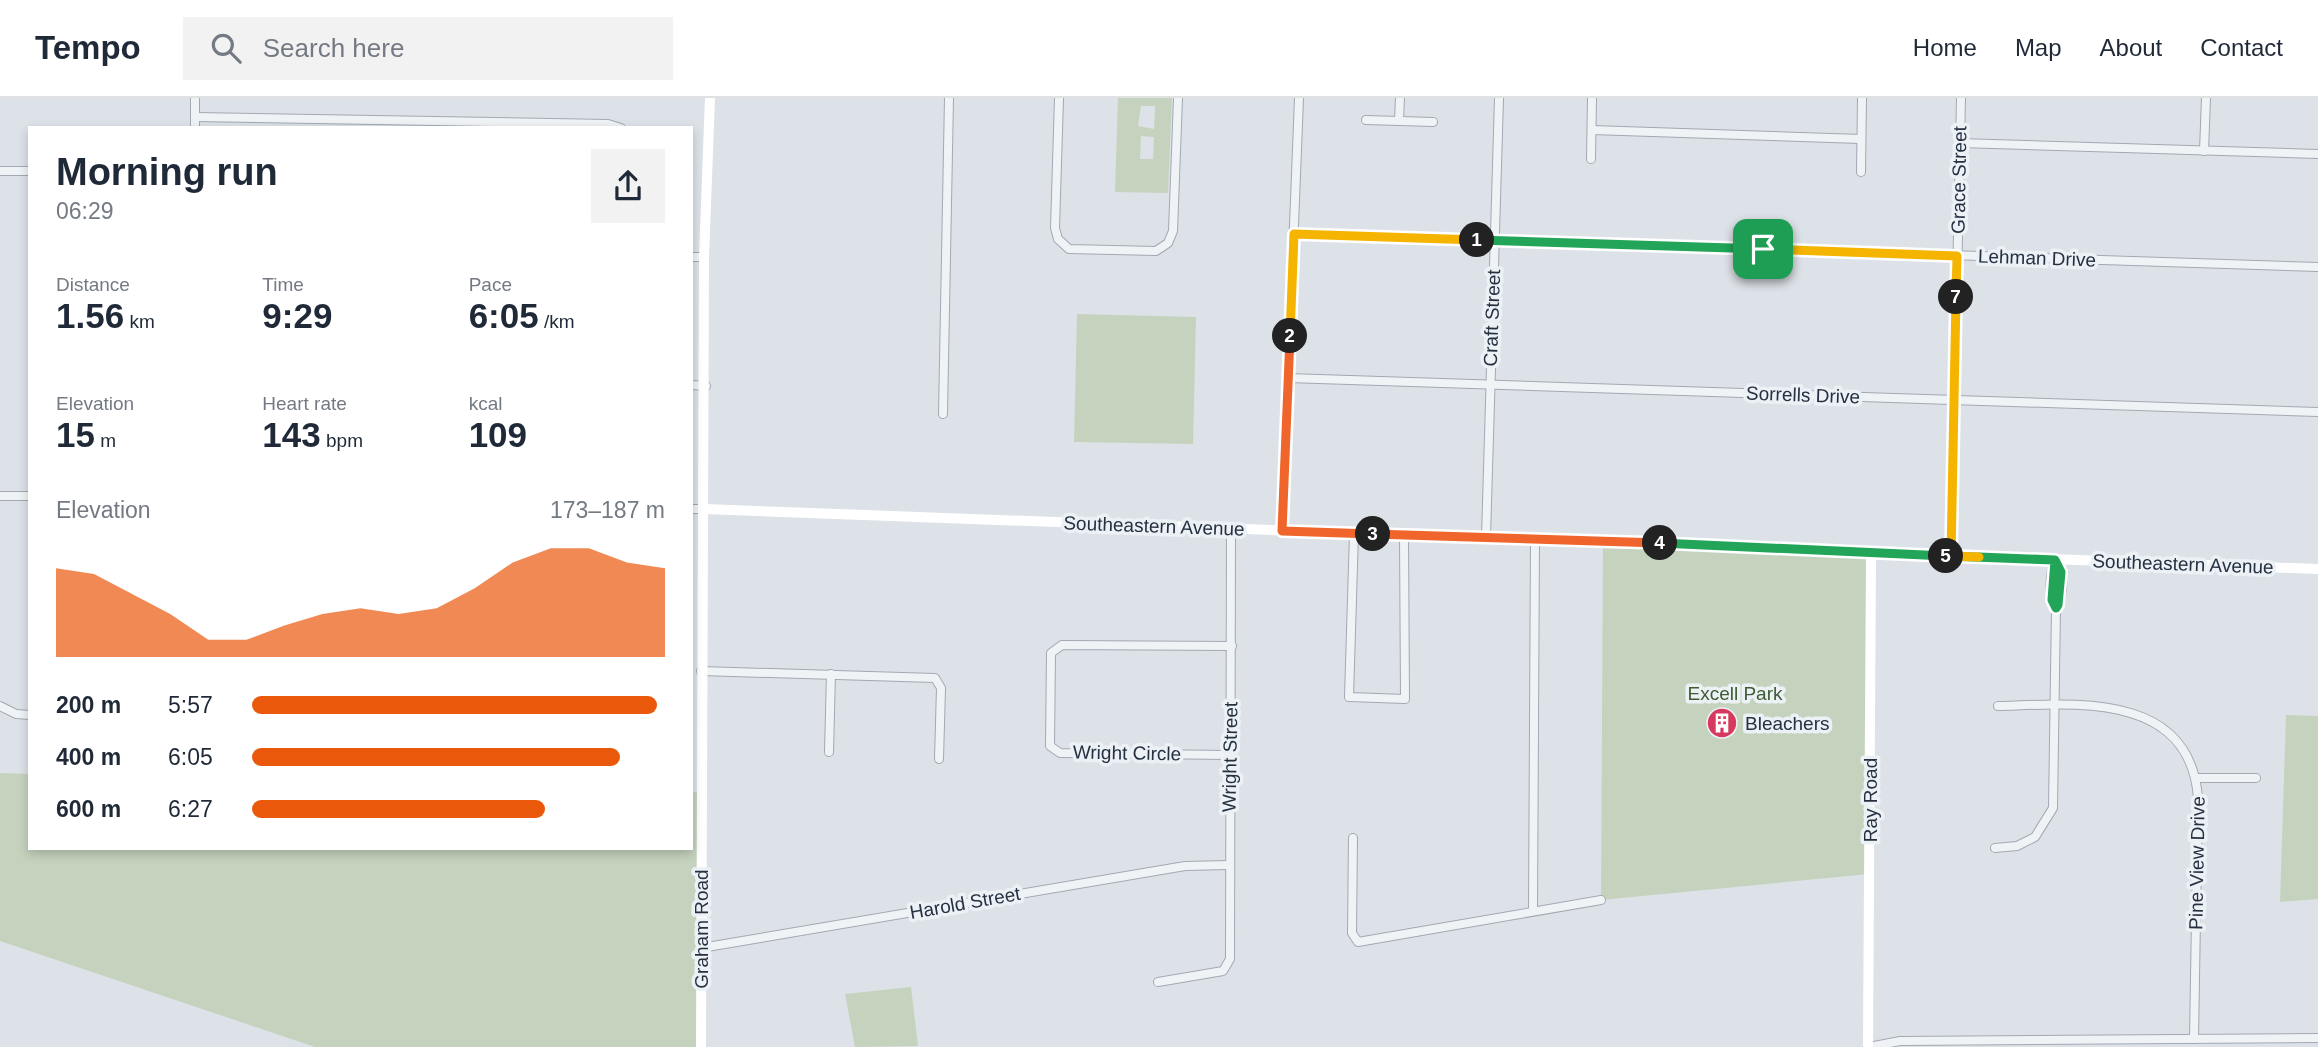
<!DOCTYPE html>
<meta charset="utf-8">
<style>
body{margin:0;font-family:Arial,sans-serif;background:#f2f2f3;color:#1f2937;height:100vh;display:flex;flex-direction:column;font-size:26px;white-space:nowrap}
*{box-sizing:border-box;margin:0}
p{font-size:23px;color:#747a83}
.icon{flex:none;width:38px;height:38px;fill:none;stroke:currentColor;stroke-width:2;stroke-linecap:round;stroke-linejoin:round}
.map{position:relative;flex:1;overflow:hidden}
.panel{position:absolute;left:28px;top:28px;width:665px;height:724px;display:flex;flex-direction:column;background:#fff;border-radius:0px;box-shadow:0 4px 10px #0003}
.panel>*{flex:none}
.pin{position:absolute;display:grid;place-items:center;width:60px;height:60px;color:#fff;margin:-30px;border-radius:14px;box-shadow:0 4px 10px #0006}
.km{position:absolute;width:35px;height:35px;margin:-18px;border-radius:50%;background:#222;color:#fff;font-size:19px;line-height:35px;text-align:center}
.round{display:grid;place-items:center;flex:none;width:74px;height:74px;border-radius:0px;background:#f2f2f3}
.head{display:flex;align-items:center;justify-content:space-between;height:119px;padding:0 28px}
h1{font-size:38px;font-weight:700;line-height:52px}
.figures{display:grid;grid-template-columns:repeat(3,1fr);gap:10px;height:119px;padding:7px 28px}
.figures div{display:grid;align-content:center}
.figures b{font-size:35px;font-weight:700}
.figures small{font-size:19px;font-weight:400}
.figures p{font-size:19px}
.chart{height:196px;padding:14px 28px}
.chart p{display:flex;justify-content:space-between}
.chart svg{width:100%;height:126px;margin-top:7px;fill:#ea580c;opacity:.7}
ul{padding:0 28px;list-style:none;font-size:23px}
li{display:grid;grid-template-columns:112px 84px 1fr;align-items:center;height:52px}
li i{height:18px;border-radius:9px;background:#ea580c}
header{display:flex;align-items:center;gap:42px;box-sizing:border-box;height:98px;padding:0 35px;background:#fff;border-bottom:2px solid #e0e1e3}
header strong{font-size:33px}
nav{display:flex;gap:38px;margin-inline-start:auto;font-size:24px}
.search{width:490px;height:63px;background:#f2f2f3;display:flex;align-items:center;gap:18px;box-sizing:border-box;padding:0 24px;border-radius:0px;color:#747a83;font-size:26px}
.map>svg:first-child{display:block}
.green{fill:#c5d3be;fill-rule:evenodd}
.lines{fill:none;stroke-linecap:round;stroke-linejoin:round}
.street-casing{stroke:#a2a9b2;stroke-width:10}
.street{stroke:#f0f3f6;stroke-width:8}
.secondary{stroke:#fff;stroke-width:10}
.split-1-casing{stroke:#fff;stroke-width:14}
.split-2-casing{stroke:#fff;stroke-width:14}
.split-3-casing{stroke:#fff;stroke-width:14}
.split-4-casing{stroke:#fff;stroke-width:14}
.split-5-casing{stroke:#fff;stroke-width:14}
.split-6-casing{stroke:#fff;stroke-width:14}
.split-7-casing{stroke:#fff;stroke-width:14}
.split-8-casing{stroke:#fff;stroke-width:14}
.split-1{stroke:#22a559;stroke-width:9}
.split-2{stroke:#f5b400;stroke-width:9}
.split-3{stroke:#f0652b;stroke-width:9}
.split-4{stroke:#f0652b;stroke-width:9}
.split-5{stroke:#22a559;stroke-width:9}
.split-6{stroke:#22a559;stroke-width:9}
.split-7{stroke:#f5b400;stroke-width:9}
.split-8{stroke:#f5b400;stroke-width:9}
.labels{text-anchor:middle;dominant-baseline:central;stroke-width:7;stroke-linejoin:round;paint-order:stroke}
.street-label{font-size:19px;fill:#253140;stroke:#ecf1f6}
.park-label{font-size:19px;fill:#3d5c32;stroke:#ecf1f6}
.poi-label{font-size:19px;fill:#253140;stroke:#ecf1f6;text-anchor:start}
</style>
<header>
<strong>Tempo</strong>
<div class="search"><svg class="icon" aria-label="search" viewBox="0 0 24 24"><circle cx="10" cy="10" r="6"/><path d="M15 15l6 6"/></svg>Search here</div>
<nav><a>Home</a><a>Map</a><a>About</a><a>Contact</a></nav>
</header>
<div class="map">
<svg width="2318" height="949" viewBox="0 0 2318 949">
<rect width="100%" height="100%" fill="#dde2e8"/>
<!-- green -->
<g class="green">
<path d="M 1118,0 L 1172,0 L 1168,95 L 1115,94 ZM 1141,8 L 1155,8 L 1154,31 L 1138,28 ZM 1141,38 L 1154,39 L 1153,61 L 1140,61 Z"/>
<path d="M 1077,216 L 1196,219 L 1193,346 L 1074,344 Z"/>
<path d="M 1603,443 L 1871,455 L 1869,776 L 1601,802 Z"/>
<path d="M 2286,617 L 2318,618 L 2318,801 L 2280,804 Z"/>
<path d="M 0,675 L 30,676 L 30,751 L 691,751 L 691,694 L 701,694 L 700,949 L 315,949 L 0,843 Z"/>
<path d="M 911,889 L 918,948 L 855,949 L 845,896 Z"/>
</g>
<g class="lines">
<!-- street casing -->
<g class="street-casing">
<g id="street">
<path d="M 1059,0 L 1055,130 L 1058,141 L 1069,151 L 1156,153 L 1168,145 L 1173,133 L 1178,0"/>
<path d="M 195,19 L 608,26 L 621,30"/>
<path d="M 1366,22 L 1433,24"/>
<path d="M 1399,23 L 1400,0"/>
<path d="M 195,30 L 195,0"/>
<path d="M 1592,32 L 1861,41"/>
<path d="M 1960,45 L 2318,56"/>
<path d="M 2204,53 L 2206,0"/>
<path d="M 1591,61 L 1592,0"/>
<path d="M 0,73 L 30,73"/>
<path d="M 1861,74 L 1862,0"/>
<path d="M 1294,136 L 2318,169"/>
<path d="M 691,159 L 704,159"/>
<path d="M 1288,280 L 2318,314"/>
<path d="M 691,287 L 706,288"/>
<path d="M 943,316 L 949,0"/>
<path d="M 0,398 L 30,398"/>
<path d="M 691,411 L 704,411"/>
<path d="M 1282,433 L 1299,0"/>
<path d="M 1354,435 L 1349,599 L 1405,601 L 1404,437"/>
<path d="M 1486,439 L 1499,0"/>
<path d="M 1951,458 L 1961,0"/>
<path d="M 2055,462 C 2065,474 2064,497 2056,510"/>
<path d="M 701,573 L 935,580 L 941,590 L 939,661"/>
<path d="M 0,608 L 16,616 L 30,617"/>
<path d="M 1998,608 C 2075,606 2190,593 2198,700 L 2194,941"/>
<path d="M 829,654 L 831,576"/>
<path d="M 1230,657 L 1060,655 L 1050,648 L 1051,555 L 1062,547 L 1232,548"/>
<path d="M 2197,680 L 2256,680"/>
<path d="M 1353,740 L 1352,835 L 1358,844 L 1601,802"/>
<path d="M 1995,750 L 2017,748 L 2035,739 L 2053,710 L 2056,510 C 2048,497 2050,476 2055,462"/>
<path d="M 1533,813 L 1535,441"/>
<path d="M 701,850 L 1185,768 L 1229,767"/>
<path d="M 1158,884 L 1223,873 L 1230,861 L 1231,431"/>
<path d="M 1869,949 L 1900,943 L 2318,940"/>
</g>
</g>
<!-- street -->
<use href="#street" class="street"/>
<!-- secondary -->
<g class="secondary">
<path d="M 704,411 L 2318,471"/>
<path d="M 701,949 L 704,159 L 710,0"/>
<path d="M 1868,949 L 1871,455"/>
</g>
</g>
<g class="lines">
<!-- split-1 casing -->
<g class="split-1-casing">
<path id="split-1" d="M 1477,142 L 1763,151"/>
</g>
<!-- split-2 casing -->
<g class="split-2-casing">
<path id="split-2" d="M 1290,238 L 1294,136 L 1477,142"/>
</g>
<!-- split-3 casing -->
<g class="split-3-casing">
<path id="split-3" d="M 1290,238 L 1282,433 L 1373,436"/>
</g>
<!-- split-4 casing -->
<g class="split-4-casing">
<path id="split-4" d="M 1373,436 L 1660,445"/>
</g>
<!-- split-5 casing -->
<g class="split-5-casing">
<path id="split-5" d="M 1660,445 L 1946,458"/>
</g>
<!-- split-6 casing -->
<g class="split-6-casing">
<path id="split-6" d="M 1946,458 L 2055,462 L 2052,502 L 2056,510 L 2058,507 L 2061,474 L 2055,462 L 1979,459"/>
</g>
<!-- split-7 casing -->
<g class="split-7-casing">
<path id="split-7" d="M 1956,199 L 1951,458 L 1979,459"/>
</g>
<!-- split-8 casing -->
<g class="split-8-casing">
<path id="split-8" d="M 1763,151 L 1957,158 L 1956,199"/>
</g>
<!-- split-1 -->
<use href="#split-1" class="split-1"/>
<!-- split-2 -->
<use href="#split-2" class="split-2"/>
<!-- split-3 -->
<use href="#split-3" class="split-3"/>
<!-- split-4 -->
<use href="#split-4" class="split-4"/>
<!-- split-5 -->
<use href="#split-5" class="split-5"/>
<!-- split-6 -->
<use href="#split-6" class="split-6"/>
<!-- split-7 -->
<use href="#split-7" class="split-7"/>
<!-- split-8 -->
<use href="#split-8" class="split-8"/>
</g>
<!-- icons -->
<defs>
<g id="building-disc" transform="scale(1.575)"><circle r="9.5" fill="#d7385d" stroke="#ecf1f6"/><path d="M-4-6H4V6H1V3H-1V6H-4ZM-2.5-4.3h1.7v1.8h-1.7ZM.8-4.3h1.7v1.8H.8ZM-2.5-1h1.7V.8h-1.7ZM.8-1h1.7V.8H.8Z" fill="#fff"/></g>
</defs>
<g fill-rule="evenodd">
<use href="#building-disc" x="1722" y="625"/>
</g>
<g class="labels">
<!-- street labels -->
<g class="street-label">
<text transform="translate(1959 82) rotate(-89)">Grace Street</text>
<text transform="translate(2037 160) rotate(2)">Lehman Drive</text>
<text transform="translate(1492 220) rotate(-88)">Craft Street</text>
<text transform="translate(1803 297) rotate(2)">Sorrells Drive</text>
<text transform="translate(1154 428) rotate(2)">Southeastern Avenue</text>
<text transform="translate(2183 466) rotate(2)">Southeastern Avenue</text>
<text transform="translate(1127 655) rotate(1)">Wright Circle</text>
<text transform="translate(1230 659) rotate(-89)">Wright Street</text>
<text transform="translate(1870 702) rotate(-90)">Ray Road</text>
<text transform="translate(2197 765) rotate(-89)">Pine View Drive</text>
<text transform="translate(965 805) rotate(-10)">Harold Street</text>
<text transform="translate(701 831) rotate(-90)">Graham Road</text>
</g>
<!-- park labels -->
<g class="park-label">
<text x="1735" y="595">Excell Park</text>
</g>
<!-- poi labels -->
<g class="poi-label">
<text x="1745" y="625">Bleachers</text>
</g>
</g>
</svg>
<div class="pin" style="left:1763px;top:151px;background:#1e9e55"><svg class="icon" aria-label="arrive" viewBox="0 0 24 24"><path d="M6 21V4h12l-3 4 3 4H6"/></svg></div>
<b class="km" style="left:1477px;top:142px">1</b>
<b class="km" style="left:1290px;top:238px">2</b>
<b class="km" style="left:1373px;top:436px">3</b>
<b class="km" style="left:1660px;top:445px">4</b>
<b class="km" style="left:1946px;top:458px">5</b>
<b class="km" style="left:1956px;top:199px">7</b>
<section class="panel">
<div class="head"><div><h1>Morning run</h1><p>06:29</p></div><a class="round"><svg class="icon" aria-label="share" viewBox="0 0 24 24"><path d="M12 15V3M7 8l5-5 5 5M5 13v7h14v-7"/></svg></a></div>
<div class="figures">
<div><p>Distance</p><b>1.56<small> km</small></b></div>
<div><p>Time</p><b>9:29</b></div>
<div><p>Pace</p><b>6:05<small> /km</small></b></div>
</div>
<div class="figures">
<div><p>Elevation</p><b>15<small> m</small></b></div>
<div><p>Heart rate</p><b>143<small> bpm</small></b></div>
<div><p>kcal</p><b>109</b></div>
</div>
<div class="chart"><p><span>Elevation</span>173–187 m</p>
<svg viewBox="0 0 160 44" preserveAspectRatio="none"><path d="M0 44V13L10 15L20 22L30 29L40 38L50 38L60 33L70 29L80 27L90 29L100 27L110 20L120 11L130 6L140 6L150 11L160 13V44z"/></svg>
</div>
<ul>
<li><b>200 m</b>5:57<i style="width:98%"></i></li>
<li><b>400 m</b>6:05<i style="width:89%"></i></li>
<li><b>600 m</b>6:27<i style="width:71%"></i></li>
</ul>
</section>
</div>
